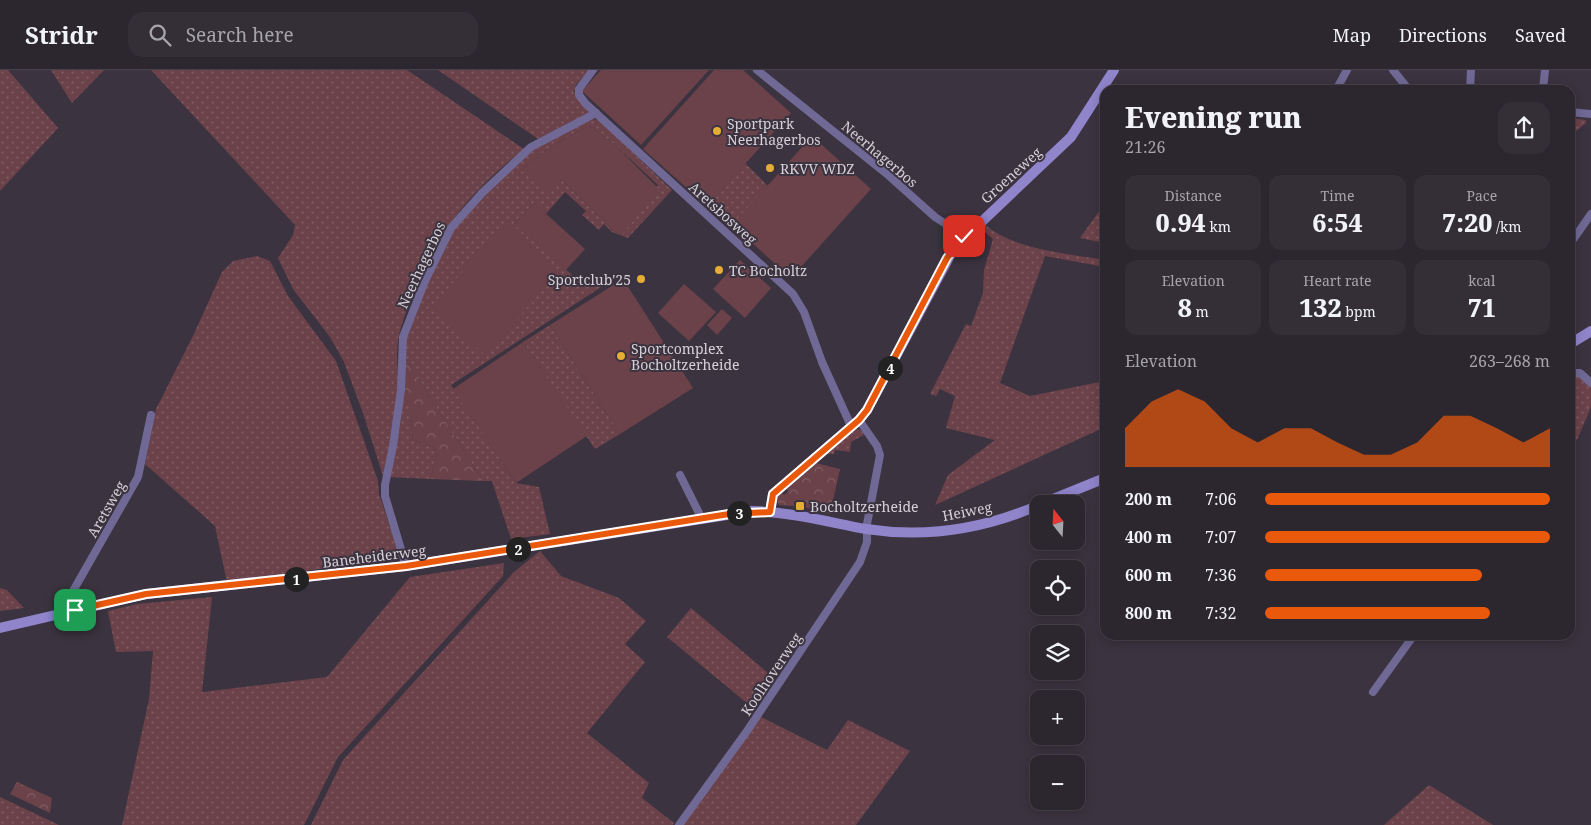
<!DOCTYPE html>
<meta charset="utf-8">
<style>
body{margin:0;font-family:"Noto Serif",serif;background:#342e37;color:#f1f3f6;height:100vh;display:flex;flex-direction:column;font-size:19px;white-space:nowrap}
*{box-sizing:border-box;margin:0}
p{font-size:16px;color:#a6a5aa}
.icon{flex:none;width:28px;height:28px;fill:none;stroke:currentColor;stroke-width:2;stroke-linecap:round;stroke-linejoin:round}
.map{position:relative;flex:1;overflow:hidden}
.sheet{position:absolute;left:1100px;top:15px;width:475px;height:555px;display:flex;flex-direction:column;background:#2c262f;border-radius:15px;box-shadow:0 2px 12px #0003,0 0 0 1px #48434b}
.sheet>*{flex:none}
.needle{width:32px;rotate:342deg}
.tools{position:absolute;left:1030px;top:425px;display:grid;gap:10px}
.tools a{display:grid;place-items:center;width:55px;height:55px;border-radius:10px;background:#2c262f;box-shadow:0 2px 12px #0003,0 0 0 1px #48434b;font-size:25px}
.pin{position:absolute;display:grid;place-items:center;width:42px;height:42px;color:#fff;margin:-21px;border-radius:10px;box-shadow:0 2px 8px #0006}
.km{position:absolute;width:25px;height:25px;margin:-12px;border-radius:50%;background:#222;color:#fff;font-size:14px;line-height:25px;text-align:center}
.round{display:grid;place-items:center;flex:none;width:52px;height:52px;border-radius:15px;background:#342e37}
.head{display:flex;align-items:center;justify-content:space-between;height:85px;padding:0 25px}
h1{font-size:28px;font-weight:800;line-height:38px}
.figures{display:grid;grid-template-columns:repeat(3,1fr);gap:8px;height:85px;padding:5px 25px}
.figures div{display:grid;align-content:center;border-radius:12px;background:#342e37;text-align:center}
.figures b{font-size:25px;font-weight:800}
.figures small{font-size:14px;font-weight:400}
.figures p{font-size:14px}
.chart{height:140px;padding:10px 25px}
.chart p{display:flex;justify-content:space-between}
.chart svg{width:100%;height:90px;margin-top:5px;fill:#ea580c;opacity:.7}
ul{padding:0 25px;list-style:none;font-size:16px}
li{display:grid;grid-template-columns:80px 60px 1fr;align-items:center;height:38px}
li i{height:12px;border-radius:6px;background:#ea580c}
header{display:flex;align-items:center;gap:30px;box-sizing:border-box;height:70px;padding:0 25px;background:#2c262f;border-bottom:1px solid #48434b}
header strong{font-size:24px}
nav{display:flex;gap:28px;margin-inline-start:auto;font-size:18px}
.search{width:350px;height:45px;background:#342e37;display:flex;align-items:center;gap:12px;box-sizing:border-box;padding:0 18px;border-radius:15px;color:#a6a5aa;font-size:19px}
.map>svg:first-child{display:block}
.grass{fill:url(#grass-dots);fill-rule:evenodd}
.forest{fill:url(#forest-crowns)}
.pitch{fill:#6c424a}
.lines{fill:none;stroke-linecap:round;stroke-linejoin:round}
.street{stroke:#706995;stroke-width:8}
.secondary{stroke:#9084cb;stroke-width:10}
.route-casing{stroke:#fff;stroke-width:10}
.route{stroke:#ea580c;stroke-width:6}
.poi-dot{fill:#e5ad35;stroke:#3b333f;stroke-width:2}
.labels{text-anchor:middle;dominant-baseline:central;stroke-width:4;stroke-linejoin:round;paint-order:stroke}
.poi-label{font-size:14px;fill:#d6d1d8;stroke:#3b333f;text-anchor:start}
.street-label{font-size:14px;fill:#d6d1d8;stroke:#3b333f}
</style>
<header>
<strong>Stridr</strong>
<div class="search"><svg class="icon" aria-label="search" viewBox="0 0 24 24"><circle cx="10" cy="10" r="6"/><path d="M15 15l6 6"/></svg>Search here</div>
<nav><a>Map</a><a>Directions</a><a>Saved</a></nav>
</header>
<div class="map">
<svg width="1591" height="755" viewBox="0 0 1591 755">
<defs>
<pattern id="grass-dots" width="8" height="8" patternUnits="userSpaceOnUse" patternTransform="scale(1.25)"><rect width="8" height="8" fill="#6c424a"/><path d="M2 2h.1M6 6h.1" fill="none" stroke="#805c63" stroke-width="1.8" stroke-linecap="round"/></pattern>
<pattern id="forest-crowns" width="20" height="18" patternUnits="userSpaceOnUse" patternTransform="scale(1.25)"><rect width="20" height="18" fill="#6c424a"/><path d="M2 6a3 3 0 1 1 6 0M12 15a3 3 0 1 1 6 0" fill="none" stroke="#805c63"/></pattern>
</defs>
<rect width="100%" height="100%" fill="#3b333f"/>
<!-- grass -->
<g class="grass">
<path d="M 0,0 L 8,0 L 58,58 L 0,121 Z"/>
<path d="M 51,0 L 104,0 L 72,33 Z"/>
<path d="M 151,0 L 407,0 L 524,79 C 473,120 445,152 418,212 C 410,231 402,250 398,270 C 395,292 400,313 398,335 C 396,358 388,383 383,406 L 363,343 L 344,292 L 330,267 L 293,219 L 278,188 L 293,165 L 295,155 Z"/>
<path d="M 438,0 L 589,0 L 576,15 L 574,22 L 589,43 L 538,69 Z"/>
<path d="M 1570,48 L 1586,50 L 1586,53 L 1570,66 Z"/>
<path d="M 592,49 L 599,50 L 672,120 L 628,168 L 612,162 L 604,154 L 599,160 L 582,145 L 586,141 L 565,122 L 546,144 L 534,133 L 514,154 L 579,211 L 615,208 L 451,315 L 516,413 L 539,417 L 550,464 L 511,469 L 492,411 L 483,411 L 402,283 L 402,278 L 434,193 L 462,146 L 527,84 L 540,74 ZM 590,56 L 615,75 L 658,115 L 622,164 L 615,162 L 561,109 L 521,100 C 542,82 564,67 590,56 Z"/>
<path d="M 745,93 L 768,116 L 732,155 L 707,136 Z"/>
<path d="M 1105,133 L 1105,173 L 1080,168 Z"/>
<path d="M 985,154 C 1010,179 1070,184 1105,190 L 1105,197 L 1045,186 L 1000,313 L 1030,326 L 1105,311 L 1105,357 L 935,435 L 948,405 L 995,370 L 946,358 L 955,326 L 940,319 L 936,326 L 930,324 L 966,254 L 971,256 L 983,223 L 984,200 L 993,169 L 980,158 Z"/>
<path d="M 257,186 L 270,191 L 288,226 L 336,291 L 378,411 L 379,424 L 400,486 L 270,507 L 227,512 L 215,456 L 145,394 L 156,339 L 193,266 L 222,202 L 233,191 Z"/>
<path d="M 550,255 L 620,364 L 595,379 L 523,272 Z"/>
<path d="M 1576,305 L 1591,317 L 1591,337 L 1577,370 L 1570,368 L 1570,306 Z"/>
<path d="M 403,327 C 413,338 411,354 413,369 L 434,378 L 437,384 L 430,409 L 389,407 L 400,357 Z"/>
<path d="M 856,359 L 861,360 L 864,365 L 851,372 L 850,382 L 835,380 L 834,384 L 826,384 Z"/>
<path d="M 540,481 L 561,506 L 619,528 L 646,551 L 625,574 L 645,592 L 587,663 L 649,713 L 642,728 L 674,753 L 673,755 L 311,755 L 343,690 L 514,502 Z"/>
<path d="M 504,493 L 503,506 L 338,687 L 304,755 L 122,755 L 149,629 L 153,581 L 116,582 L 108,541 L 137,534 L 212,527 L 202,622 L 327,607 L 410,507 Z"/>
<path d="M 0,518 L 7,520 L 24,538 L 0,541 Z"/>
<path d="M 691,538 L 774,608 L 754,639 L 667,567 Z"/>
<path d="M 759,646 L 827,680 L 848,650 L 910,681 L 856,755 L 682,755 Z"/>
<path d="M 1429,715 L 1493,755 L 1384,755 Z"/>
<path d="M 0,727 L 59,755 L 0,755 Z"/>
</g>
<!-- forest -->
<g class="forest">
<path d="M 402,283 L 483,411 L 430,409 L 437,384 L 434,378 L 413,369 C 411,354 413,338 403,327 Z"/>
<path d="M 816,393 L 840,399 L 830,444 L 804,437 L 779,435 L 775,427 L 781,422 L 784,425 L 788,422 L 787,419 Z"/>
<path d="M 17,712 L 52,728 L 50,743 L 10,724 Z"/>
</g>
<!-- pitch -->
<g class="pitch">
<path d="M 601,0 L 709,0 L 641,75 L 582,21 Z"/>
<path d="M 714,0 L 743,0 L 791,43 L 707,136 L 643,79 Z"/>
<path d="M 590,56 L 615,75 L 660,120 L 622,164 L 615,162 L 561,109 L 546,124 L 521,100 C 542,82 564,67 590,56 Z"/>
<path d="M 812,66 L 871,119 L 791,208 L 732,155 Z"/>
<path d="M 534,133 L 585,179 L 565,201 L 514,154 Z"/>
<path d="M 506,154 L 559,202 L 485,285 L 431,237 Z"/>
<path d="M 740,190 L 771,218 L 745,248 L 713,219 Z"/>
<path d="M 623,209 L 693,318 L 620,364 L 550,255 Z"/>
<path d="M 684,214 L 716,242 L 689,271 L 658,243 Z"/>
<path d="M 722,239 L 732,248 L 717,265 L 707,255 Z"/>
<path d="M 523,272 L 587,366 L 516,413 L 453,319 Z"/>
</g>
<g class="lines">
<!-- street -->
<g class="street">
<path d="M 593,0 L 579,19 L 579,25 L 586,34 L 793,224 L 804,242 L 822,292 L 851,356"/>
<path d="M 757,0 L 888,105 L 935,147 L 964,166"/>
<path d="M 1393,0 L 1409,20"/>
<path d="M 1336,20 L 1347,0"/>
<path d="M 1470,20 L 1471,0"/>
<path d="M 1543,20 L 1545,0"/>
<path d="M 1570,42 L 1591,44"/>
<path d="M 1570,174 L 1591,144"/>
<path d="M 1570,303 L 1580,303 L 1591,313"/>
<path d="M 680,405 L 702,449"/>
<path d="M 406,496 L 385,426 L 385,415 L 393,376 L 401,320 L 403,267 L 425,211 L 451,158 L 482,123 L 531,77 L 596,43"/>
<path d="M 75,540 L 73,521 L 138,407 L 151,345"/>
<path d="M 1373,622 L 1414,565"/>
<path d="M 679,755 L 747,661 L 860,492 L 867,472 L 867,454 L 880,385 L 877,376 L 859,350"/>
</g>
<!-- secondary -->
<g class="secondary">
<path d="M 1570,274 L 1591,261"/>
<path d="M 1041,434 L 1105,408"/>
<path d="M 770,442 L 773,424 L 859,350 L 867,340 L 954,178 L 1071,67 L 1114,0"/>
<path d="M 0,558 L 146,524 L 406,496 L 752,441 C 791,442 828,452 866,459 C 925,468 984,459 1039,435"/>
</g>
</g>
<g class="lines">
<!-- route casing -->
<g class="route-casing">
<path id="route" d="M 75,540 L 146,524 L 406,496 L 729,444 L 770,442 L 773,424 L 859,350 L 867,340 L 947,188 L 964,166"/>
</g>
<!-- route -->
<use href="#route" class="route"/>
</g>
<!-- markers -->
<g class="poi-dot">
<circle cx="717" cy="61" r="5"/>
<circle cx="770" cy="98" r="5"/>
<circle cx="719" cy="200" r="5"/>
<circle cx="641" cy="209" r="5"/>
<circle cx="621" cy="286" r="5"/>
<rect x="795" y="431" width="10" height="10" rx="2.5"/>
</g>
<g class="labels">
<!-- poi labels -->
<g class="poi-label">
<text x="727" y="53">Sportpark<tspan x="727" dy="16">Neerhagerbos</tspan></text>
<text x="780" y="98">RKVV WDZ</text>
<text x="729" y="200">TC Bocholtz</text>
<text x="631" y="209" text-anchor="end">Sportclub'25</text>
<text x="631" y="278">Sportcomplex<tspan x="631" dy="16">Bocholtzerheide</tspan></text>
<text x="810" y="436">Bocholtzerheide</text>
</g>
<!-- street labels -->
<g class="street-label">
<text transform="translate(880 84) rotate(40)">Neerhagerbos</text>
<text transform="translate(1011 105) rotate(-42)">Groeneweg</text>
<text transform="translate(723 143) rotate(42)">Aretsbosweg</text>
<text transform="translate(421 195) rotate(-65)">Neerhagerbos</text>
<text transform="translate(106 439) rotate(-60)">Aretsweg</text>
<text transform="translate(967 441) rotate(-11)">Heiweg</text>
<text transform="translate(374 486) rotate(-7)">Baneheiderweg</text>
<text transform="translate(771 604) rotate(-56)">Koolhoverweg</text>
</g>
</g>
</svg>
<div class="tools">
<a><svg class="needle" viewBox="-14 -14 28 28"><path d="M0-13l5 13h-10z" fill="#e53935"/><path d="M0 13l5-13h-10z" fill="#a6a5aa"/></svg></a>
<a><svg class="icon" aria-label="locate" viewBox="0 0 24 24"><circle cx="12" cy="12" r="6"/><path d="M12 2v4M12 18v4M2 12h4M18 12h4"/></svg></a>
<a><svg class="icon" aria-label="layers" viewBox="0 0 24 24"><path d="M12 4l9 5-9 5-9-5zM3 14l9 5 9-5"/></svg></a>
<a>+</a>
<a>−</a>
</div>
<div class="pin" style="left:75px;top:540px;background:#1e9e55"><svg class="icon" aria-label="arrive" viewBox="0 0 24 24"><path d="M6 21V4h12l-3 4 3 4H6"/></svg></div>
<div class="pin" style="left:964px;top:166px;background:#d93025"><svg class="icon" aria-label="check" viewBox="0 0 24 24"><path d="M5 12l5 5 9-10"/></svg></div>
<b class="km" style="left:296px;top:509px">1</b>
<b class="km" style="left:518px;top:479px">2</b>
<b class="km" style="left:739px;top:443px">3</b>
<b class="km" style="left:890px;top:298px">4</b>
<section class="sheet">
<div class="head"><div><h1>Evening run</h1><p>21:26</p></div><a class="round"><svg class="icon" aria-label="share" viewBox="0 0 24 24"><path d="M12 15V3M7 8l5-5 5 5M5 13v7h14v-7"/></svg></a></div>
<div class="figures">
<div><p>Distance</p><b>0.94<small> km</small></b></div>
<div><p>Time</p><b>6:54</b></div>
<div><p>Pace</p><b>7:20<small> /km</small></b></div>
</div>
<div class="figures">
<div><p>Elevation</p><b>8<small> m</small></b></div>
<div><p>Heart rate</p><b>132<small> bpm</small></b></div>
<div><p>kcal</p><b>71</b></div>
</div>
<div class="chart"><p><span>Elevation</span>263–268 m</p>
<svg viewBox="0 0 160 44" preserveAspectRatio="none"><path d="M0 44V25L10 12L20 6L30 12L40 25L50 32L60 25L70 25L80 32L90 38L100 38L110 32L120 19L130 19L140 25L150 32L160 25V44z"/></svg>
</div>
<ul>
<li><b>200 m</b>7:06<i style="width:100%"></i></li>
<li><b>400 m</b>7:07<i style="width:100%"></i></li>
<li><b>600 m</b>7:36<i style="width:76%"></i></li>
<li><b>800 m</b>7:32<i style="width:79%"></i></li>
</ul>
</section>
</div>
